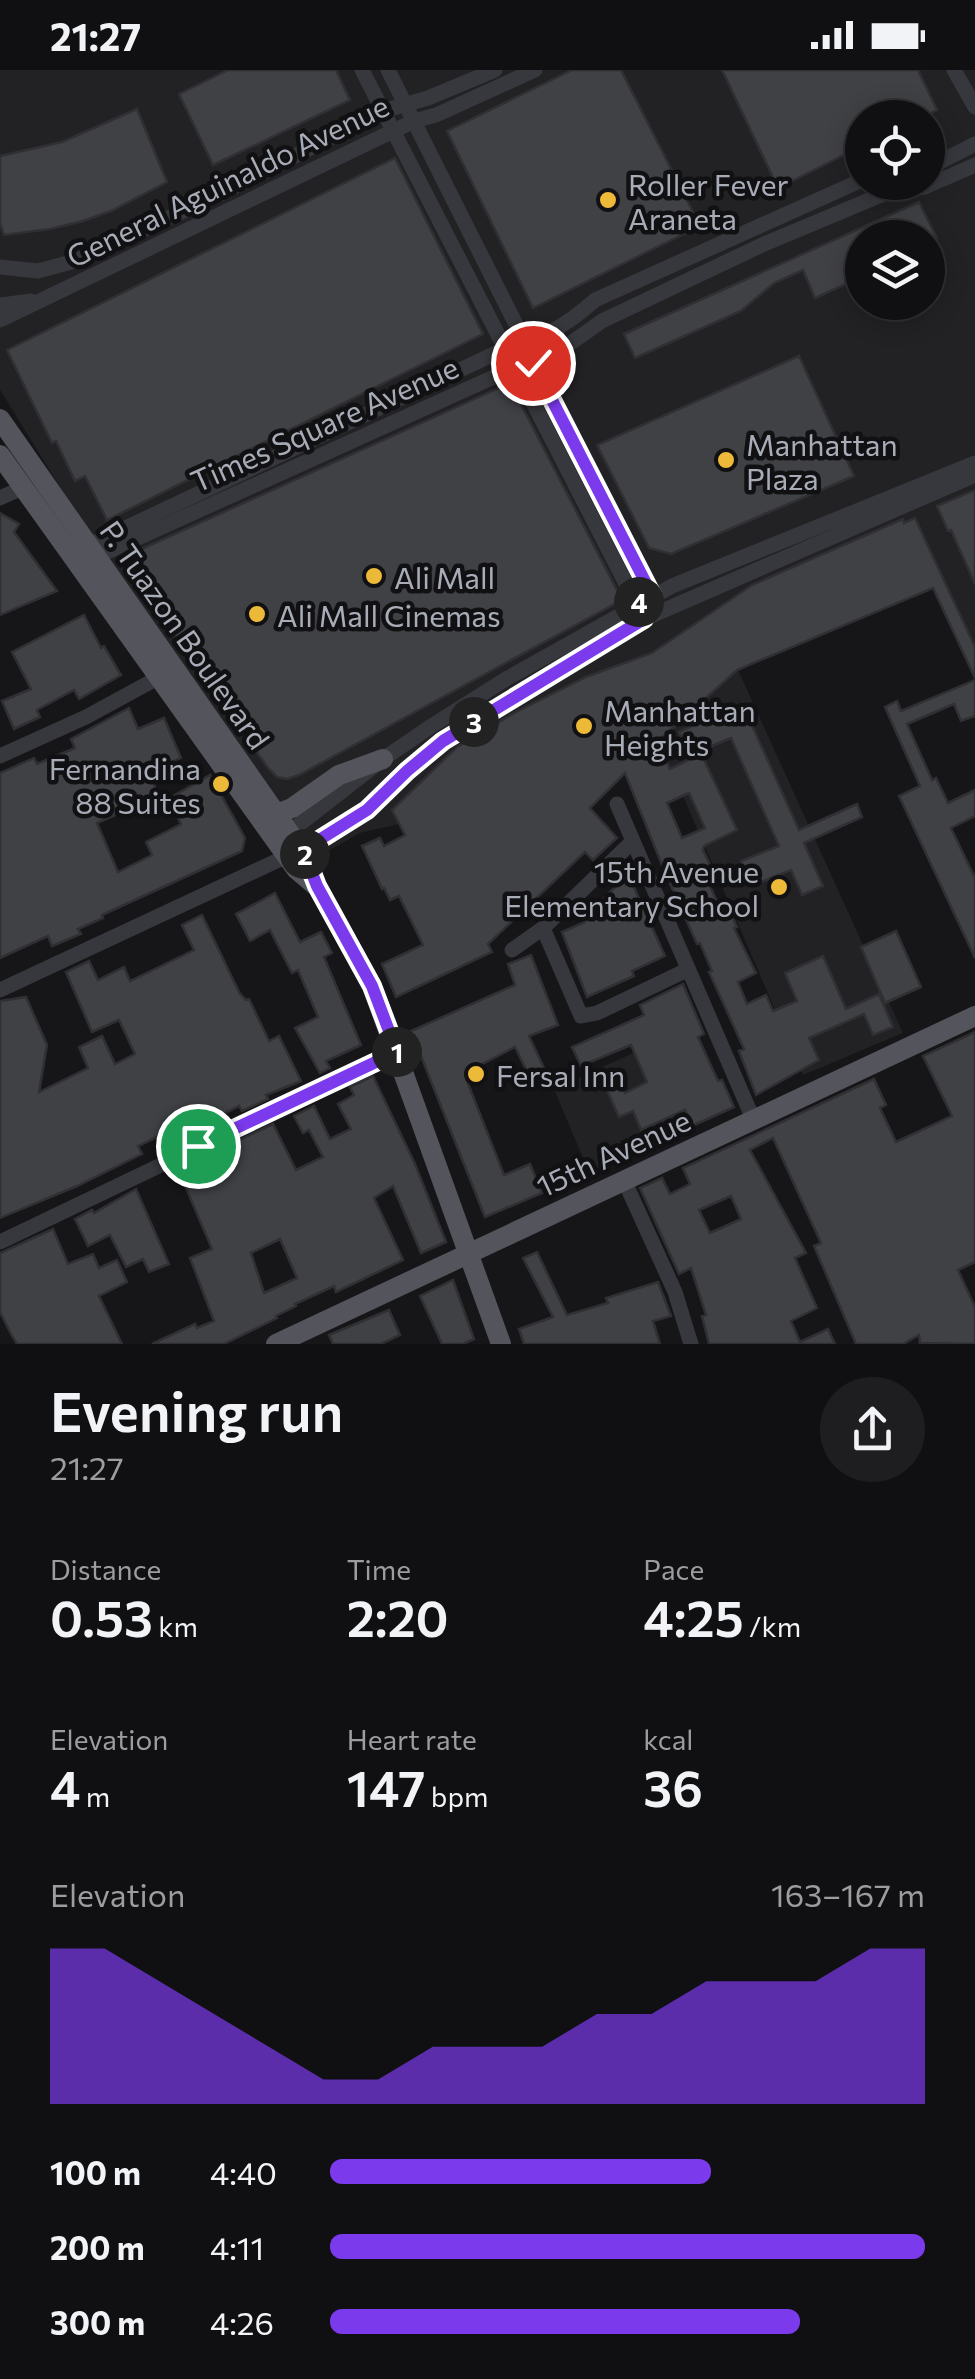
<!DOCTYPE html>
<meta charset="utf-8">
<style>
body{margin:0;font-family:Commissioner,sans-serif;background:#1e1e20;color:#f1f3f6;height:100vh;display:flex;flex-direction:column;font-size:38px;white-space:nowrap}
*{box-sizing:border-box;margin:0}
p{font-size:32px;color:#9c9d9f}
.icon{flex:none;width:55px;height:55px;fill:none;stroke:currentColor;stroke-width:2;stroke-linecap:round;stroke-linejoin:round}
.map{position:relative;height:1274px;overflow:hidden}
.drawer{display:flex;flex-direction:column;background:#101012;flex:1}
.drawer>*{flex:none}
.fabs{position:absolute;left:845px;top:30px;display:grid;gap:20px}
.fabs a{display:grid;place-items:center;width:100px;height:100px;border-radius:50%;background:#101012;box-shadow:0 5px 25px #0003,0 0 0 2px #303032;font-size:50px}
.pin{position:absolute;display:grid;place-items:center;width:85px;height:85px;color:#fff;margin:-42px;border:5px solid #fff;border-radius:50%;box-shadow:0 2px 10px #0007}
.km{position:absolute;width:50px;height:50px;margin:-25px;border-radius:50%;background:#222;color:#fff;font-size:28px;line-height:50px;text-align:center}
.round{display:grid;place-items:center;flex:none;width:105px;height:105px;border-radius:52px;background:#1e1e20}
.headline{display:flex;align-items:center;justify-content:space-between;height:170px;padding:0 50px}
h1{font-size:55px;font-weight:600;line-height:75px}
.figures{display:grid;grid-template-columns:repeat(3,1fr);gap:15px;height:170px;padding:10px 50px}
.figures div{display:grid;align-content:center}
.figures b{font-size:50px;font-weight:600}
.figures small{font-size:28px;font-weight:400}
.figures p{font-size:28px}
.chart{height:280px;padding:20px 50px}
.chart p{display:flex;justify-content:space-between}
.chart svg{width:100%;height:180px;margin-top:10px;fill:#7c3aed;opacity:.7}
ul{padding:0 50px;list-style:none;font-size:32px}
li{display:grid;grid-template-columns:160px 120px 1fr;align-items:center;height:75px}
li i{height:25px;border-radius:12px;background:#7c3aed}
.status{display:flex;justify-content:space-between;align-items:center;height:70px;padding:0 50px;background:#101012;direction:ltr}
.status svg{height:28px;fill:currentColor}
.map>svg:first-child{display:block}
.built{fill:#222225;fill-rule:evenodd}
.building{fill:#404145;stroke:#303034;stroke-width:2.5;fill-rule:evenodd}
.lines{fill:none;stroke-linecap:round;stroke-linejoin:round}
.minor{stroke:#37383d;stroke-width:15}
.major{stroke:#53545c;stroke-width:20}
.route-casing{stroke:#fff;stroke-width:20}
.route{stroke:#7c3aed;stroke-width:12}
.poi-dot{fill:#edb939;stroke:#111113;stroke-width:4}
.labels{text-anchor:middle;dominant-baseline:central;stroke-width:9;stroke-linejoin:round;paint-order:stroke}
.street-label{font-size:30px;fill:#a8acb7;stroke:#111113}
.poi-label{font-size:30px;fill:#a8acb7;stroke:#111113;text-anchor:start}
</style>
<div class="status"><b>21:27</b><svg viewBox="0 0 49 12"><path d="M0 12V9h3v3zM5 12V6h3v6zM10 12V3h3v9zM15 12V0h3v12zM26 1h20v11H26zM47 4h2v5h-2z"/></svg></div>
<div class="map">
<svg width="975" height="1274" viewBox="0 0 975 1274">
<rect width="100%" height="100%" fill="#161618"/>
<!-- built -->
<g class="built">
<path d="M 0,0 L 975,0 L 975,608 L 933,518 L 738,600 L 903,963 L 803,1005 L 659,670 L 480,846 L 456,858 L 399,754 L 360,763 L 319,786 L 109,496 L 0,320 ZM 862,48 L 928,48 L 928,112 L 862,112 ZM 862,168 L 928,168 L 928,232 L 862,232 Z"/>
<path d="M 653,974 L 688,1058 L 589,1102 L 554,1019 Z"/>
</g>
<!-- building -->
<g class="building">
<path d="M 228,0 L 336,0 L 350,30 L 213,95 L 179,24 Z"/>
<path d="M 572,0 L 621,0 L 700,156 L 533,238 L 447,61 Z"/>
<path d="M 722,0 L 918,0 L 937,40 L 921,48 L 862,48 L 862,76 L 778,118 Z"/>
<path d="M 137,39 L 167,112 L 111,141 L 83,151 L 50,159 L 4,165 L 0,153 L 0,86 L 62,72 Z"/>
<path d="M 395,88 L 483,264 L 107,450 L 85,406 L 75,411 L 56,371 L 52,373 L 7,280 Z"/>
<path d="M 919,132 L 937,168 L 862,168 L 862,207 L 815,228 L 803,200 L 774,213 L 741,241 L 635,288 L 624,264 Z"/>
<path d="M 799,286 L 854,406 L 671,484 L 649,478 L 597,375 Z"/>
<path d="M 510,313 L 622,530 L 299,705 L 287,709 L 277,707 L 268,698 L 141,519 L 142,512 L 130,504 L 126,486 Z"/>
<path d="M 975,420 L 975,514 L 951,460 L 948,461 L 937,436 Z"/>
<path d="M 0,443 L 19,454 L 14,462 L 57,521 L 0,545 Z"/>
<path d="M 915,448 L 975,577 L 975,608 L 933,518 L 737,600 L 658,671 L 670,699 L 691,689 L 679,662 L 742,633 L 799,760 L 857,734 L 862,747 L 804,773 L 823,816 L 802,825 L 791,800 L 751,816 L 741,791 L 779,776 L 731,668 L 700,681 L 737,760 L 704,776 L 703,780 L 713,801 L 705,805 L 724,847 L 731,844 L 737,857 L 734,858 L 756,903 L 738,912 L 747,934 L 766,925 L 773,941 L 797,931 L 785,903 L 823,886 L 846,939 L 879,924 L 893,957 L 873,965 L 864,944 L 809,968 L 819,990 L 756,1025 L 739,981 L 744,979 L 709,902 L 712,901 L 700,873 L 697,874 L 664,800 L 625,703 L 590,738 L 617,768 L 593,790 L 585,782 L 488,874 L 492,882 L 396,927 L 382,894 L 423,875 L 399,826 L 390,830 L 384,818 L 382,819 L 362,776 L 380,768 L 384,776 L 405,765 L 392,740 L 457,677 L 516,642 L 586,607 L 652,583 L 752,515 L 903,449 L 904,453 ZM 689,723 L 705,758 L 682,768 L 667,733 Z"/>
<path d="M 84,545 L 101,578 L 104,576 L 121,605 L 79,629 L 74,620 L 37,640 L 40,647 L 14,659 L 2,631 L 31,619 L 12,582 Z"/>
<path d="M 975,610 L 975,646 L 961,651 L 954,634 L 907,654 L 932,710 L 936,708 L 948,733 L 975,720 L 975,746 L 951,758 L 975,808 L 975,888 L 899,726 L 920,716 L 885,637 L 897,631 L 901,641 Z"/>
<path d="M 129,638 L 138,659 L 164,648 L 181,688 L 149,703 L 159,726 L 97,753 L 118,802 L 152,785 L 146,772 L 181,754 L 168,729 L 210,705 L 245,768 L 242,781 L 102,845 L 103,848 L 78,859 L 81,864 L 52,876 L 48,866 L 0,888 L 0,703 L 34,688 L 37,694 L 75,678 L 71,669 Z"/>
<path d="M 628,804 L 665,886 L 632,901 L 634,906 L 587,927 L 562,862 L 585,852 L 582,844 L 605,834 L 603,829 Z"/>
<path d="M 275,823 L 300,872 L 321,862 L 332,883 L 324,887 L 361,975 L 326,991 L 330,998 L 320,1003 L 295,958 L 318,947 L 298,900 L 292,903 L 270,860 L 250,871 L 236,844 Z"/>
<path d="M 202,845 L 240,924 L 246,930 L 249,929 L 269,971 L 279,966 L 301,1011 L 266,1025 L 268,1029 L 242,1041 L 239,1036 L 172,1071 L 168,1062 L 138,1076 L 142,1084 L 77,1116 L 0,1148 L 0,931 L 26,927 L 47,975 L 39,1022 L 88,998 L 79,977 L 102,966 L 115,994 L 135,984 L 119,950 L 92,962 L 66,902 L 89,891 L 98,910 L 124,897 L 130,911 L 194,880 L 182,855 Z"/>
<path d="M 896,861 L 921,917 L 885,933 L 861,877 Z"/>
<path d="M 531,885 L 558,955 L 529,966 L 550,1011 L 535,1018 L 515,977 L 473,999 L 477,1007 L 467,1011 L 504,1105 L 530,1094 L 542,1123 L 485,1147 L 411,961 L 515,915 L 508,894 Z"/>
<path d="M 683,914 L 704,964 L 698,967 L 718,1011 L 722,1010 L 734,1037 L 692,1056 L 685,1040 L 641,1060 L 633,1041 L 619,1047 L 606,1018 L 620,1011 L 625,1023 L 647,1012 L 631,975 L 581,996 L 572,977 L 644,945 L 640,935 Z"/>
<path d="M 975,962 L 975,1192 L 958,1200 L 975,1237 L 975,1274 L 920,1273 L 919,1265 L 903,1274 L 856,1274 L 814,1176 L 821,1173 L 773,1068 L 750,1080 L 806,1183 L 795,1188 L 817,1238 L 791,1251 L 800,1272 L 828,1259 L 835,1274 L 709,1274 L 702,1246 L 706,1245 L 691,1198 L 679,1204 L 640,1118 L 662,1108 L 670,1124 L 690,1114 L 683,1098 L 874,1009 L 886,1035 L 880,1038 L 896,1072 L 952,1046 L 923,986 ZM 731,1126 L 741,1149 L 710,1163 L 699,1140 Z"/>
<path d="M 373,1006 L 415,1094 L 446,1172 L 421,1183 L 393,1116 L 374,1128 L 403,1190 L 336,1222 L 334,1216 L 295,1234 L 296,1236 L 276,1246 L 277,1248 L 224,1274 L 152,1274 L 195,1254 L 197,1258 L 214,1251 L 190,1188 L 212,1179 L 178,1099 L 273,1054 L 296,1100 L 323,1087 L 309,1060 L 303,1063 L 294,1046 L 314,1036 L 330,1069 L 351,1059 L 338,1034 L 354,1025 L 350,1017 ZM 280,1169 L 297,1208 L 264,1223 L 251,1183 Z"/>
<path d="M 136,1119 L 169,1194 L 149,1202 L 143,1189 L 126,1197 L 110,1165 L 88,1176 L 75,1149 L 92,1140 L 94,1143 Z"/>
<path d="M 53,1159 L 68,1194 L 93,1184 L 99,1198 L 117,1190 L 127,1212 L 99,1226 L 122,1274 L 17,1274 L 11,1264 L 0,1242 L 0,1183 Z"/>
<path d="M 537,1182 L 567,1245 L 608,1233 L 606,1228 L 658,1212 L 671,1246 L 653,1251 L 660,1274 L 524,1274 L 519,1259 L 553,1247 L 523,1188 Z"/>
<path d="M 453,1210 L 474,1269 L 463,1274 L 442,1274 L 420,1226 Z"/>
<path d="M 389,1240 L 400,1265 L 381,1274 L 333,1274 L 329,1265 Z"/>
</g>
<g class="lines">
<!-- minor -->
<g class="minor">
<path d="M 362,0 L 639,539"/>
<path d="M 388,0 L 656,533"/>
<path d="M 954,0 L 975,37"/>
<path d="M 928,98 L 975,74"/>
<path d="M 0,197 L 38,201 L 75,191 L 212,128 L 383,41 L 428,28 L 495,0"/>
<path d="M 0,235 L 31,231"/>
<path d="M 0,250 L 414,51 L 436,45 L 535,0"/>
<path d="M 0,428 L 22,418"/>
<path d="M 81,479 L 496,283 C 537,270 562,260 595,230 L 862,110"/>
<path d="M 87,491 L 496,306 L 554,285 L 602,251 L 764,174 L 886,123 L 925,117 L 975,95"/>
<path d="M 0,686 L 86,647 L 165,604"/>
<path d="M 617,734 L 754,1051"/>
<path d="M 283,767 L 383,689 L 433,655 L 506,609 L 672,516 L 975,393"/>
<path d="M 543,858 L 581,946 L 597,943 L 687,900"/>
<path d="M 512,880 L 543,858 L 633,771"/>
<path d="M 0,920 L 317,772 L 367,740 L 407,701 L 443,671 L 644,549 L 975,405"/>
<path d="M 624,1110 L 675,1222 L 691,1274"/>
<path d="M 0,1172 L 397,982"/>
</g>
<!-- major -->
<g class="major">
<path d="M 0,349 L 307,788 L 317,816 L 372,916 L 501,1274"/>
<path d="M 0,385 L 296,799 L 315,815"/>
<path d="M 276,744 L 292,738 L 339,705 L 383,689"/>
<path d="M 276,1274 L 975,946"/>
</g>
</g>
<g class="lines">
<!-- route casing -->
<g class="route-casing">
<path id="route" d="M 198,1076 L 397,982 L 372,916 L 317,816 L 303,780 L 367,740 L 407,701 L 443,671 L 644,549 L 636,534 L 652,525 L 533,293"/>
</g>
<!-- route -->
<use href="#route" class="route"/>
</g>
<!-- markers -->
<g class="poi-dot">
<circle cx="608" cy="130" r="10"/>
<circle cx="726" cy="390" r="10"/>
<circle cx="374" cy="506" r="10"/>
<circle cx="257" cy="544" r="10"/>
<circle cx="584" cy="656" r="10"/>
<circle cx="221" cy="714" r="10"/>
<circle cx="779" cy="817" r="10"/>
<circle cx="476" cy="1004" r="10"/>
</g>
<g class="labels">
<!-- street labels -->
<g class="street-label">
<text transform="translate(227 110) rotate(-26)">General Aguinaldo Avenue</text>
<text transform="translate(324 353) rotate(-24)">Times Square Avenue</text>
<text transform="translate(186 564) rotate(55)">P. Tuazon Boulevard</text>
<text transform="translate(613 1082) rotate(-25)">15th Avenue</text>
</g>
<!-- poi labels -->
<g class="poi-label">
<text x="628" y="113">Roller Fever<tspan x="628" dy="34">Araneta</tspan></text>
<text x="746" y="373">Manhattan<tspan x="746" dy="34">Plaza</tspan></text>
<text x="394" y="506">Ali Mall</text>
<text x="277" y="544">Ali Mall Cinemas</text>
<text x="604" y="639">Manhattan<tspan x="604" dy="34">Heights</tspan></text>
<text x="201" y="697" text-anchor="end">Fernandina<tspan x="201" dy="34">88 Suites</tspan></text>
<text x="759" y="800" text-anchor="end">15th Avenue<tspan x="759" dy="34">Elementary School</tspan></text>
<text x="496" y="1004">Fersal Inn</text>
</g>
</g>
</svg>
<div class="fabs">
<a><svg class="icon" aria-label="locate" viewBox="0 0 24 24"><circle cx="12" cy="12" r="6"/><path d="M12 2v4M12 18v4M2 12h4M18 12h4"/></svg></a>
<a><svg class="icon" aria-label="layers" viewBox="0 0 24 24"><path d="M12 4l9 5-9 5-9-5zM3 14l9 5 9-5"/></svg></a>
</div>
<div class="pin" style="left:198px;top:1076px;background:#1e9e55"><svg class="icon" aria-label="arrive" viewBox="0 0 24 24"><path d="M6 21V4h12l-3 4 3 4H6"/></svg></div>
<div class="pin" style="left:533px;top:293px;background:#d93025"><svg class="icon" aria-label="check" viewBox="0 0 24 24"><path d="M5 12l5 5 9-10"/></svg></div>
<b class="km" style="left:397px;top:982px">1</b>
<b class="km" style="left:305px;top:784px">2</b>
<b class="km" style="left:474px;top:652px">3</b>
<b class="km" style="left:639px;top:532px">4</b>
</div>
<section class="drawer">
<div class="headline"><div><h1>Evening run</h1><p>21:27</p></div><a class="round"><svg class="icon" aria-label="share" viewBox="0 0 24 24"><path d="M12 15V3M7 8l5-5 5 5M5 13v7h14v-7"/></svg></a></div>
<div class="figures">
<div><p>Distance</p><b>0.53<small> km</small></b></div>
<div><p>Time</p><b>2:20</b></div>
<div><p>Pace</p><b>4:25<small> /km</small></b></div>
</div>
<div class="figures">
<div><p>Elevation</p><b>4<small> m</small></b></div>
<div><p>Heart rate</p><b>147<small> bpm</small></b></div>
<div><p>kcal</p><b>36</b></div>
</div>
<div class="chart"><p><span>Elevation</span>163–167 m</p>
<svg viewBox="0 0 160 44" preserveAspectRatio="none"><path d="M0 44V6L10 6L20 14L30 22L40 30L50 38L60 38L70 30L80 30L90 30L100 22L110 22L120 14L130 14L140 14L150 6L160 6V44z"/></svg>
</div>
<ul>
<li><b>100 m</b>4:40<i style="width:64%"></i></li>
<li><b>200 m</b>4:11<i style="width:100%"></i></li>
<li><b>300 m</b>4:26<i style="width:79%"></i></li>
</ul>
</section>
